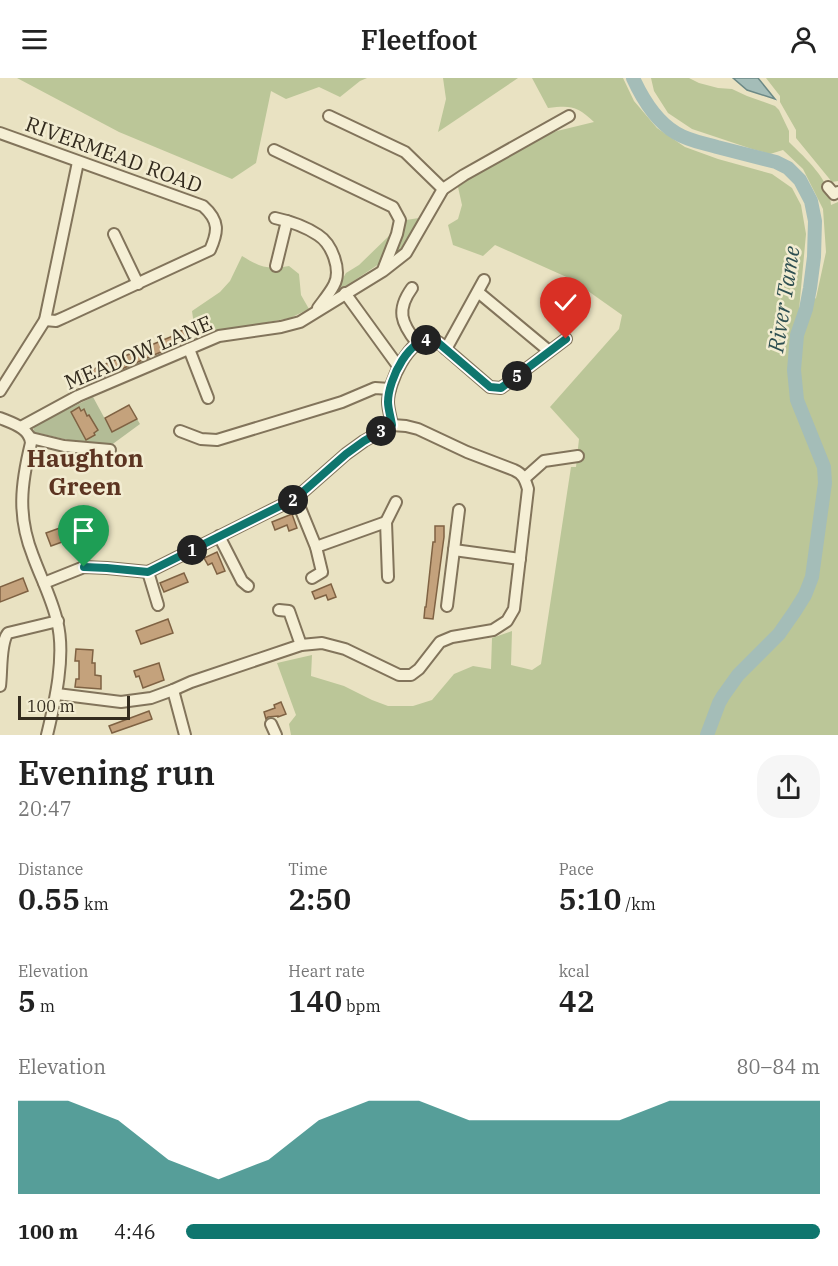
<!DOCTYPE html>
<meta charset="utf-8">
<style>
body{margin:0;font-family:"IBM Plex Serif",serif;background:#f6f6f6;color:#222;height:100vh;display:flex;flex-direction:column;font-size:22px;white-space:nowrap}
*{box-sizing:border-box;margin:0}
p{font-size:20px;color:#767676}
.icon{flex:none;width:33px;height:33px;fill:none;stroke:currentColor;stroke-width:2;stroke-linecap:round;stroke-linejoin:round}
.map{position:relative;height:657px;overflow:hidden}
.details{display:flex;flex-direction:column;background:#fff;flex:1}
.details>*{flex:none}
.scale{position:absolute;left:18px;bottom:15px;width:112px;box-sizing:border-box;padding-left:6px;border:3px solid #332b1e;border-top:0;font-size:16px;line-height:21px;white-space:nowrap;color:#332b1e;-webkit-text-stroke:4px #f2ecd1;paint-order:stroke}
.pin{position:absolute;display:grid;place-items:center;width:51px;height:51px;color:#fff;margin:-62px -26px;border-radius:50% 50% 50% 0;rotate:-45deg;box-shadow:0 0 6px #0007}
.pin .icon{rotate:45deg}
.km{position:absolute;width:30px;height:30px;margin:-15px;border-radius:50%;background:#222;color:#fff;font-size:16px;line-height:30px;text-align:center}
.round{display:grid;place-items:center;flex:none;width:63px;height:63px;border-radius:24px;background:#f6f6f6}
.head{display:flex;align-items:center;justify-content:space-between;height:102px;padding:0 18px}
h1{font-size:33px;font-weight:600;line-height:45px}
.figures{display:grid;grid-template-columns:repeat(3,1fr);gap:9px;height:102px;padding:6px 18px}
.figures div{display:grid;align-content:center}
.figures b{font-size:30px;font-weight:600}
.figures small{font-size:16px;font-weight:400}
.figures p{font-size:16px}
.chart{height:168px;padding:12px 18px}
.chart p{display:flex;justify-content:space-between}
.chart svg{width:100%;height:108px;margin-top:6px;fill:#0f766e;opacity:.7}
ul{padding:0 18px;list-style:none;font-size:20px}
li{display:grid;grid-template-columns:96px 72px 1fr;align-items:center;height:45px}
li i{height:15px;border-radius:8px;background:#0f766e}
header{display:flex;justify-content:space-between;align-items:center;height:78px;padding:0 18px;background:#fff;font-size:27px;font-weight:600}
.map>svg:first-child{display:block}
.green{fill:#bbc698}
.cemetery{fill:#b3bc96}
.water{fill:#a4bdb8;stroke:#6c8986;stroke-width:1.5}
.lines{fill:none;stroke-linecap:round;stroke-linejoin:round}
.river{stroke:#a4bdb8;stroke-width:14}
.building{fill:#c4a27c;stroke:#7f6243;stroke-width:1.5}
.minor-casing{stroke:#82745b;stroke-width:14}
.minor{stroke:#f5efd5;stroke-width:10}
.route-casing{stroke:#fff;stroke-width:12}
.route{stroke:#0f766e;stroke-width:8}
.labels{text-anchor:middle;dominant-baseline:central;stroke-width:5;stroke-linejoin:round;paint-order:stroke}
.street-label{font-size:21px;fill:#332b1e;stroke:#f2ecd1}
.water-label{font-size:22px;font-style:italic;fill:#2e4f51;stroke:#f2ecd1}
.quarter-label{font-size:24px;font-weight:bold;fill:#5c3421;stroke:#f2ecd1}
</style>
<header><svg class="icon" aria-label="menu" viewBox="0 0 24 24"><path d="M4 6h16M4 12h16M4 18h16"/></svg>Fleetfoot<svg class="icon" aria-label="person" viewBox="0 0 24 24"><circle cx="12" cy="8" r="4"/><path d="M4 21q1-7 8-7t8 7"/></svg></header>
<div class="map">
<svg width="838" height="657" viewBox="0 0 838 657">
<rect width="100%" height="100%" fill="#e9e2c2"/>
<!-- green -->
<g class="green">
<path d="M 17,0 L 367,0 L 360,3 L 340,19 L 319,9 L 286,21 L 271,13 L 256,85 L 232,101 L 119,54 Z"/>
<path d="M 443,0 L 518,0 L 438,54 L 446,21 Z"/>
<path d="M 532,0 L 623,0 L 634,23 L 657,50 L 685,69 L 718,81 L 772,96 L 792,110 L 801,127 L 806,156 L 799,232 L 816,220 L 826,174 L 823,131 L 803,91 L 783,72 L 770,76 L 752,71 L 692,51 L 668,35 L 654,13 L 651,0 L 689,0 L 699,5 L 718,10 L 732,11 L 747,18 L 775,28 L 779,32 L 789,53 L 789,64 C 806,81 830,101 831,127 L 838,124 L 838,657 L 291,657 L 289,646 L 296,637 L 277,585 L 312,577 L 311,598 L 344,608 L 372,622 L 388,628 L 413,628 L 432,622 L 454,596 L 473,588 L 491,591 L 492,560 L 512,553 L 511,587 L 532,592 L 541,586 L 571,389 L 576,389 L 579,361 L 550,329 L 619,251 L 622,237 L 571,201 L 495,167 L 483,178 L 453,167 L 448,147 L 458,141 L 462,127 L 458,109 L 475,97 L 546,57 L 557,53 L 594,44 C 577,28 571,27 548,30 Z"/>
<path d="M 766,0 L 838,0 L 838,103 L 832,104 L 796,60 L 796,52 L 780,24 L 780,18 Z"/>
<path d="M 419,140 L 400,172 L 334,216 L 346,195 L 359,187 L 392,155 L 393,144 Z"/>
<path d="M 242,178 C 260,189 267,192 289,188 L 299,196 L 301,217 L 309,231 L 290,240 L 215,254 L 196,261 L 192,233 L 220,214 L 230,203 Z"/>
</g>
<!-- cemetery -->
<path class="cemetery" d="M 93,319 L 112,354 L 137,341 L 140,346 L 110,368 L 77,364 L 34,354 L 33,348 Z"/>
<!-- water -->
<path class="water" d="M 733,0 L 758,0 L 775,21 L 747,12 Z"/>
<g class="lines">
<!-- river -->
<path class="river" d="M 633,0 C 643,22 656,43 676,55 C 689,63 703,65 717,69 C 737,74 757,79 776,84 L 788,90 L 800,102 L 811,123 L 815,143 L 814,179 L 810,210 L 806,231 L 797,257 L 794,292 L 797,322 L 824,389 L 825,405 L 812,499 L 805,517 L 795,533 L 779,556 L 738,597 L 723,618 L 719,625 L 707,657"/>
</g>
<!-- building -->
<g class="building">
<path d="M 186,250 L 191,261 L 87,306 L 82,296 L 180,255 L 179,254 Z"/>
<path d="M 129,327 L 137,341 L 112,354 L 105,340 Z"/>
<path d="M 79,329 L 81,333 L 84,331 L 87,338 L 89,337 L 98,352 L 94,355 L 95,357 L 86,362 L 71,334 Z"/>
<path d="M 292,436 L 297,450 L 289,453 L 287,447 L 275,452 L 272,444 Z"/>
<path d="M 79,443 L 84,456 L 51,468 L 46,455 Z"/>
<path d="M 435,448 L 444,448 L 444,459 L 433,541 L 424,540 L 425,529 L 426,529 L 433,464 L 435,464 Z"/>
<path d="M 217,474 L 225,493 L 217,496 L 212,485 L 208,487 L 204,480 Z"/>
<path d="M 184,495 L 188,504 L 164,514 L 160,505 Z"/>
<path d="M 23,500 L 28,513 L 0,524 L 0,509 Z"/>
<path d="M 331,506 L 336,519 L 328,522 L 326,517 L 315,521 L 312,514 Z"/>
<path d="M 168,541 L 173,555 L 141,566 L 136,553 Z"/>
<path d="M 76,571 L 93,572 L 92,585 L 95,585 L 95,597 L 101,598 L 101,611 L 75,609 L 76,601 L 79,601 L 79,583 L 75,583 Z"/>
<path d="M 159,585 L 164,602 L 143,610 L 139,598 L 136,599 L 134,593 Z"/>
<path d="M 281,624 L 286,636 L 278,639 L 278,638 L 268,639 L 266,641 L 264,634 L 275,630 L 274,627 Z"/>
<path d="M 149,633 L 152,641 L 112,655 L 109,648 Z"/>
</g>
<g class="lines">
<!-- minor casing -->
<g class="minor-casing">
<g id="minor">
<path d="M 329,38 L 405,74 L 443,111"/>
<path d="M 0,55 L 203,128 C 220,143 218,154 210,172 L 65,239 L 56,243 L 45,242"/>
<path d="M 274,72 L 393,129 L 400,142 L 397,156 L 383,192"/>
<path d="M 828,109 L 834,116 L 838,114"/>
<path d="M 275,140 C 289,143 306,149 318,157 C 332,166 342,192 334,207 C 330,215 323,223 318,230"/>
<path d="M 114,156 L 138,206"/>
<path d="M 276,188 L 287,143"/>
<path d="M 484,202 L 446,271 L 490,309 L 501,310 L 566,261"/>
<path d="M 412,210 C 396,232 401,245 417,265"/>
<path d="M 478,214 L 549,273"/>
<path d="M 345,215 L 398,288"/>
<path d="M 189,271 L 208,320"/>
<path d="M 0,313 L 45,242 L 78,84"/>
<path d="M 0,340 C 12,345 30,350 31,365 C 21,406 17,438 33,478 C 41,500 52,521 57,543 C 66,577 55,624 47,657"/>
<path d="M 392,347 C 391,340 388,331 388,324 C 388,305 409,260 430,261 C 436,261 442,267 446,271"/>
<path d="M 21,349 L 78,318 L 219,258 L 281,249 L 300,244 L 383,193 L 406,175 L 443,111 L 464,97 L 569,38"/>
<path d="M 180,353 L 201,361 L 217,362 L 342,324 L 375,310 L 390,311"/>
<path d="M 31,360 L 64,368 L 110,372"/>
<path d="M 525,400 L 544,383 L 578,378"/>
<path d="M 296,420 L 316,469 L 322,494 L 312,500"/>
<path d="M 219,458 L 242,503 L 248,508"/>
<path d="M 316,469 L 386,444"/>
<path d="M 454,472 L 520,481"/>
<path d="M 148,494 L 158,527"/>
<path d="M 388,499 L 386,444 L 396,424"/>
<path d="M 44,505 L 84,489 L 107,490 L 148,494 L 296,420 L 346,376 L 364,363 L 392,347 L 406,348 L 418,351 L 467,374 L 514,392 C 523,396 525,401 528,411 L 514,531 L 507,543 L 493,552 L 452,559 L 440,564 L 419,591 L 411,597 L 399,597 L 345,571 L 322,565 L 301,567 L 191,604 L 173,612 L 151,620 L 121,624 L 57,616"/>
<path d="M 447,528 L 459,432"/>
<path d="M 279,532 L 289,533 L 301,567"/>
<path d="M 0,608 C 2,593 0,565 8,555 L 58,543"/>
<path d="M 173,612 L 185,657"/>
<path d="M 271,646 L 276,657"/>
</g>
</g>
<!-- minor -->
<use href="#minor" class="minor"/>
</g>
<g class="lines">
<!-- route casing -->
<g class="route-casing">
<path id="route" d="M 84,489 L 107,490 L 148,494 L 296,420 L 346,376 L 364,363 L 392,347 C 391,340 388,331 388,324 C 388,302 410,256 435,262 L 490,309 L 501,310 L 566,261"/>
</g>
<!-- route -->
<use href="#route" class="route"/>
</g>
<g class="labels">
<!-- street labels -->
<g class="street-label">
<text transform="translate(114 76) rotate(20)">RIVERMEAD ROAD</text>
<text transform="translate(138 274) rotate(-23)">MEADOW LANE</text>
</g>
<!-- water labels -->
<g class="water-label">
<text transform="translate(783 221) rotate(-81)">River Tame</text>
</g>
<!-- quarter labels -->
<g class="quarter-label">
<text x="85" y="380">Haughton<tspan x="85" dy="28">Green</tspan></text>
</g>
</g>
</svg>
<div class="scale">100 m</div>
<div class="pin" style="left:84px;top:489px;background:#1e9e55"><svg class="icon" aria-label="arrive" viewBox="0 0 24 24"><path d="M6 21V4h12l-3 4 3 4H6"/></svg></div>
<div class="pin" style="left:566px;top:261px;background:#d93025"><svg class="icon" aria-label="check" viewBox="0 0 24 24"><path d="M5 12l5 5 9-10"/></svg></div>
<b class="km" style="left:192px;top:472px">1</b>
<b class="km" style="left:293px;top:422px">2</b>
<b class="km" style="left:381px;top:353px">3</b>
<b class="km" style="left:426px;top:262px">4</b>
<b class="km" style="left:517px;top:298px">5</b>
</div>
<section class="details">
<div class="head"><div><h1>Evening run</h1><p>20:47</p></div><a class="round"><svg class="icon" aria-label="share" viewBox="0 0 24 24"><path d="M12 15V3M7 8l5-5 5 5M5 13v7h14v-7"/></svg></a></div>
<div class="figures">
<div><p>Distance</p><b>0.55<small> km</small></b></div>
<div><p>Time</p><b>2:50</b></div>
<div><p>Pace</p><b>5:10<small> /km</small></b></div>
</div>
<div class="figures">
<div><p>Elevation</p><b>5<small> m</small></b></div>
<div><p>Heart rate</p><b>140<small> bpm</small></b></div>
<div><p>kcal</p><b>42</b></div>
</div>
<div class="chart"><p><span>Elevation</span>80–84 m</p>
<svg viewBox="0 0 160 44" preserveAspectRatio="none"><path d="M0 44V6L10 6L20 14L30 30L40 38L50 30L60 14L70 6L80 6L90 14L100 14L110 14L120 14L130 6L140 6L150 6L160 6V44z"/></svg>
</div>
<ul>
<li><b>100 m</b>4:46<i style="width:100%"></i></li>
</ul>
</section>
